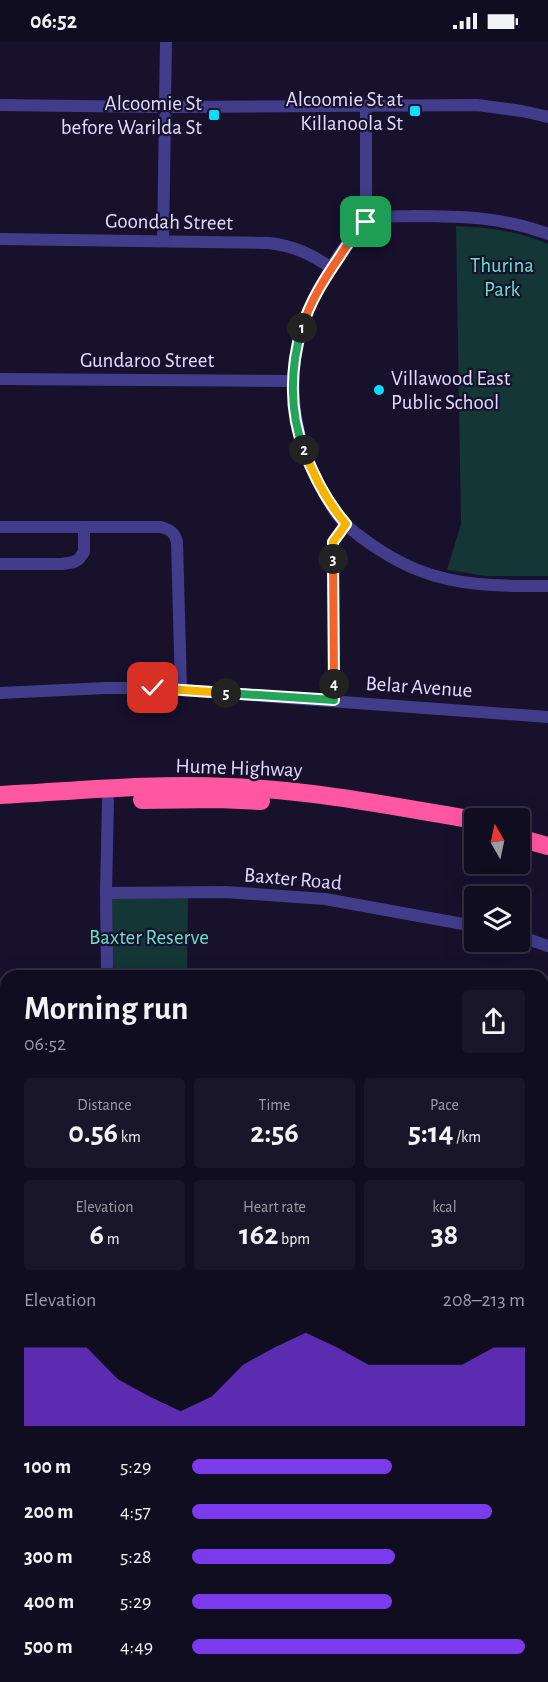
<!DOCTYPE html>
<meta charset="utf-8">
<style>
body{margin:0;font-family:"Alegreya Sans",sans-serif;background:#1a162a;color:#f1f3f6;height:100vh;display:flex;flex-direction:column;font-size:22px;white-space:nowrap}
*{box-sizing:border-box;margin:0}
p{font-size:20px;color:#9c9ca5}
.icon{flex:none;width:33px;height:33px;fill:none;stroke:currentColor;stroke-width:2;stroke-linecap:round;stroke-linejoin:round}
.map{position:relative;flex:1;overflow:hidden}
.side{position:absolute;left:0px;top:928px;width:549px;height:712px;display:flex;flex-direction:column;background:#110d21;border-radius:18px 18px 0 0;box-shadow:0 6px 24px #0002,0 0 0 2px #302d3f}
.side>*{flex:none}
.needle{width:39px;rotate:351deg}
.buttons{position:absolute;left:464px;top:766px;display:grid;gap:12px}
.buttons a{display:grid;place-items:center;width:66px;height:66px;border-radius:6px;background:#110d21;box-shadow:0 6px 24px #0002,0 0 0 2px #302d3f;font-size:30px}
.pin{position:absolute;display:grid;place-items:center;width:51px;height:51px;color:#fff;margin:-26px;border-radius:12px;box-shadow:0 3px 9px #0006}
.km{position:absolute;width:30px;height:30px;margin:-15px;border-radius:50%;background:#222;color:#fff;font-size:16px;line-height:30px;text-align:center}
.round{display:grid;place-items:center;flex:none;width:63px;height:63px;border-radius:6px;background:#1a162a}
.headline{display:flex;align-items:center;justify-content:space-between;height:102px;padding:0 24px}
h1{font-size:33px;font-weight:700;line-height:45px}
.stats{display:grid;grid-template-columns:repeat(3,1fr);gap:9px;height:102px;padding:6px 24px}
.stats div{display:grid;align-content:center;border-radius:6px;background:#1a162a;text-align:center}
.stats b{font-size:30px;font-weight:700}
.stats small{font-size:16px;font-weight:400}
.stats p{font-size:16px}
.chart{height:168px;padding:12px 24px}
.chart p{display:flex;justify-content:space-between}
.chart svg{width:100%;height:108px;margin-top:6px;fill:#7c3aed;opacity:.7}
ul{padding:0 24px;list-style:none;font-size:20px}
li{display:grid;grid-template-columns:96px 72px 1fr;align-items:center;height:45px}
li i{height:15px;border-radius:8px;background:#7c3aed}
.status{display:flex;justify-content:space-between;align-items:center;height:42px;padding:0 30px;background:#110d21;direction:ltr}
.status svg{height:16px;fill:currentColor}
.map>svg:first-child{display:block}
.green{fill:#143636}
.lines{fill:none;stroke-linecap:round;stroke-linejoin:round}
.minor{stroke:#423c8b;stroke-width:12}
.highway{stroke:#ff57a2;stroke-width:18}
.split-1-casing{stroke:#fff;stroke-width:12}
.split-2-casing{stroke:#fff;stroke-width:12}
.split-3-casing{stroke:#fff;stroke-width:12}
.split-4-casing{stroke:#fff;stroke-width:12}
.split-5-casing{stroke:#fff;stroke-width:12}
.split-6-casing{stroke:#fff;stroke-width:12}
.split-1{stroke:#f0652b;stroke-width:8}
.split-2{stroke:#22a559;stroke-width:8}
.split-3{stroke:#f5b400;stroke-width:8}
.split-4{stroke:#f0652b;stroke-width:8}
.split-5{stroke:#22a559;stroke-width:8}
.split-6{stroke:#f5b400;stroke-width:8}
.poi-dot{fill:#08deff;stroke:#17112c;stroke-width:2}
.labels{text-anchor:middle;dominant-baseline:central;stroke-width:4.5;stroke-linejoin:round;paint-order:stroke}
.poi-label{font-size:21px;fill:#e1dcff;stroke:#17112c;text-anchor:end}
.street-label{font-size:21px;fill:#e1dcff;stroke:#17112c}
.park-label{font-size:21px;fill:#65e2c7;stroke:#17112c}
</style>
<div class="status"><b>06:52</b><svg viewBox="0 0 49 12"><path d="M0 12V9h3v3zM5 12V6h3v6zM10 12V3h3v9zM15 12V0h3v12zM26 1h20v11H26zM47 4h2v5h-2z"/></svg></div>
<div class="map">
<svg width="548" height="1640" viewBox="0 0 548 1640">
<rect width="100%" height="100%" fill="#17112c"/>
<!-- green -->
<g class="green">
<path d="M 456,184 C 487,185 519,189 548,202 L 548,534 L 486,534 L 447,528 L 461,482 Z"/>
<path d="M 111,855 L 188,856 L 187,934 L 117,934 L 112,921 Z"/>
<path d="M 543,1138 L 548,1139 L 548,1201 L 543,1209 Z"/>
<path d="M 0,1344 L 6,1348 L 6,1635 L 511,1635 L 520,1640 L 0,1640 Z"/>
</g>
<g class="lines">
<!-- minor -->
<g class="minor">
<path d="M 165,58 L 166,0"/>
<path d="M 0,63 L 156,65"/>
<path d="M 366,64 L 366,180"/>
<path d="M 173,65 L 477,63 L 522,69 L 548,75"/>
<path d="M 548,192 C 503,175 461,174 414,174 C 399,175 382,173 369,179 C 353,186 327,233 318,248 C 283,309 287,384 320,444 C 327,457 334,471 345,482 C 364,499 394,519 418,528 C 460,545 504,544 548,544"/>
<path d="M 0,197 L 269,201 C 295,204 310,212 332,226"/>
<path d="M 163,199 L 165,75"/>
<path d="M 0,337 L 293,339"/>
<path d="M 0,485 L 161,485 C 170,487 175,491 177,500 L 181,648"/>
<path d="M 0,522 L 62,522 L 74,520 L 79,517 L 84,510 L 84,485"/>
<path d="M 0,651 L 106,646 L 153,646 L 548,675"/>
<path d="M 334,658 L 333,500 L 346,482"/>
<path d="M 108,758 L 106,851 L 107,927 L 111,934"/>
<path d="M 106,851 L 226,850 L 325,857 L 474,884"/>
<path d="M 519,894 L 548,904"/>
<path d="M 543,953 L 548,943"/>
<path d="M 0,994 L 6,1003"/>
<path d="M 0,1028 L 6,1024"/>
<path d="M 543,1126 L 548,1127"/>
<path d="M 0,1179 L 5,1186"/>
<path d="M 543,1245 L 548,1247"/>
<path d="M 0,1289 L 6,1293"/>
<path d="M 543,1374 L 548,1376"/>
<path d="M 543,1487 L 548,1490"/>
<path d="M 543,1593 L 548,1596"/>
</g>
<!-- highway -->
<g class="highway">
<path d="M 0,753 C 76,749 153,741 229,745 C 312,748 393,764 474,778"/>
<path d="M 142,758 L 218,757 L 261,759"/>
<path d="M 519,796 L 548,804"/>
</g>
</g>
<g class="lines">
<!-- split-1 casing -->
<g class="split-1-casing">
<path id="split-1" d="M 302,286 C 310,259 325,236 340,214 C 348,202 355,189 366,180"/>
</g>
<!-- split-2 casing -->
<g class="split-2-casing">
<path id="split-2" d="M 302,286 C 290,325 289,369 304,408"/>
</g>
<!-- split-3 casing -->
<g class="split-3-casing">
<path id="split-3" d="M 304,408 C 314,435 327,460 346,482 L 333,500 L 333,517"/>
</g>
<!-- split-4 casing -->
<g class="split-4-casing">
<path id="split-4" d="M 333,517 L 334,642"/>
</g>
<!-- split-5 casing -->
<g class="split-5-casing">
<path id="split-5" d="M 226,651 L 334,658 L 334,642"/>
</g>
<!-- split-6 casing -->
<g class="split-6-casing">
<path id="split-6" d="M 153,646 L 226,651"/>
</g>
<!-- split-1 -->
<use href="#split-1" class="split-1"/>
<!-- split-2 -->
<use href="#split-2" class="split-2"/>
<!-- split-3 -->
<use href="#split-3" class="split-3"/>
<!-- split-4 -->
<use href="#split-4" class="split-4"/>
<!-- split-5 -->
<use href="#split-5" class="split-5"/>
<!-- split-6 -->
<use href="#split-6" class="split-6"/>
</g>
<!-- markers -->
<g class="poi-dot">
<rect x="409" y="63" width="12" height="12" rx="3"/>
<rect x="208" y="67" width="12" height="12" rx="3"/>
<circle cx="379" cy="348" r="6"/>
</g>
<g class="labels">
<!-- poi labels -->
<g class="poi-label">
<text x="403" y="57">Alcoomie St at<tspan x="403" dy="24">Killanoola St</tspan></text>
<text x="202" y="61">Alcoomie St<tspan x="202" dy="24">before Warilda St</tspan></text>
<text x="391" y="336" text-anchor="start">Villawood East<tspan x="391" dy="24">Public School</tspan></text>
</g>
<!-- street labels -->
<g class="street-label">
<text transform="translate(169 180) rotate(1)">Goondah Street</text>
<text x="147" y="318">Gundaroo Street</text>
<text transform="translate(419 645) rotate(4)">Belar Avenue</text>
<text transform="translate(239 726) rotate(2)">Hume Highway</text>
<text transform="translate(293 837) rotate(5)">Baxter Road</text>
</g>
<!-- park labels -->
<g class="park-label">
<text x="502" y="223">Thurina<tspan x="502" dy="24">Park</tspan></text>
<text x="149" y="895">Baxter Reserve</text>
</g>
</g>
</svg>
<div class="buttons">
<a><svg class="needle" viewBox="-14 -14 28 28"><path d="M0-13l5 13h-10z" fill="#e53935"/><path d="M0 13l5-13h-10z" fill="#9c9ca5"/></svg></a>
<a><svg class="icon" aria-label="layers" viewBox="0 0 24 24"><path d="M12 4l9 5-9 5-9-5zM3 14l9 5 9-5"/></svg></a>
</div>
<div class="pin" style="left:366px;top:180px;background:#1e9e55"><svg class="icon" aria-label="arrive" viewBox="0 0 24 24"><path d="M6 21V4h12l-3 4 3 4H6"/></svg></div>
<div class="pin" style="left:153px;top:646px;background:#d93025"><svg class="icon" aria-label="check" viewBox="0 0 24 24"><path d="M5 12l5 5 9-10"/></svg></div>
<b class="km" style="left:302px;top:286px">1</b>
<b class="km" style="left:304px;top:408px">2</b>
<b class="km" style="left:333px;top:517px">3</b>
<b class="km" style="left:334px;top:642px">4</b>
<b class="km" style="left:226px;top:651px">5</b>
<section class="side">
<div class="headline"><div><h1>Morning run</h1><p>06:52</p></div><a class="round"><svg class="icon" aria-label="share" viewBox="0 0 24 24"><path d="M12 15V3M7 8l5-5 5 5M5 13v7h14v-7"/></svg></a></div>
<div class="stats">
<div><p>Distance</p><b>0.56<small> km</small></b></div>
<div><p>Time</p><b>2:56</b></div>
<div><p>Pace</p><b>5:14<small> /km</small></b></div>
</div>
<div class="stats">
<div><p>Elevation</p><b>6<small> m</small></b></div>
<div><p>Heart rate</p><b>162<small> bpm</small></b></div>
<div><p>kcal</p><b>38</b></div>
</div>
<div class="chart"><p><span>Elevation</span>208–213 m</p>
<svg viewBox="0 0 160 44" preserveAspectRatio="none"><path d="M0 44V12L10 12L20 12L30 25L40 32L50 38L60 32L70 19L80 12L90 6L100 12L110 19L120 19L130 19L140 19L150 12L160 12V44z"/></svg>
</div>
<ul>
<li><b>100 m</b>5:29<i style="width:60%"></i></li>
<li><b>200 m</b>4:57<i style="width:90%"></i></li>
<li><b>300 m</b>5:28<i style="width:61%"></i></li>
<li><b>400 m</b>5:29<i style="width:60%"></i></li>
<li><b>500 m</b>4:49<i style="width:100%"></i></li>
</ul>
</section>
</div>
